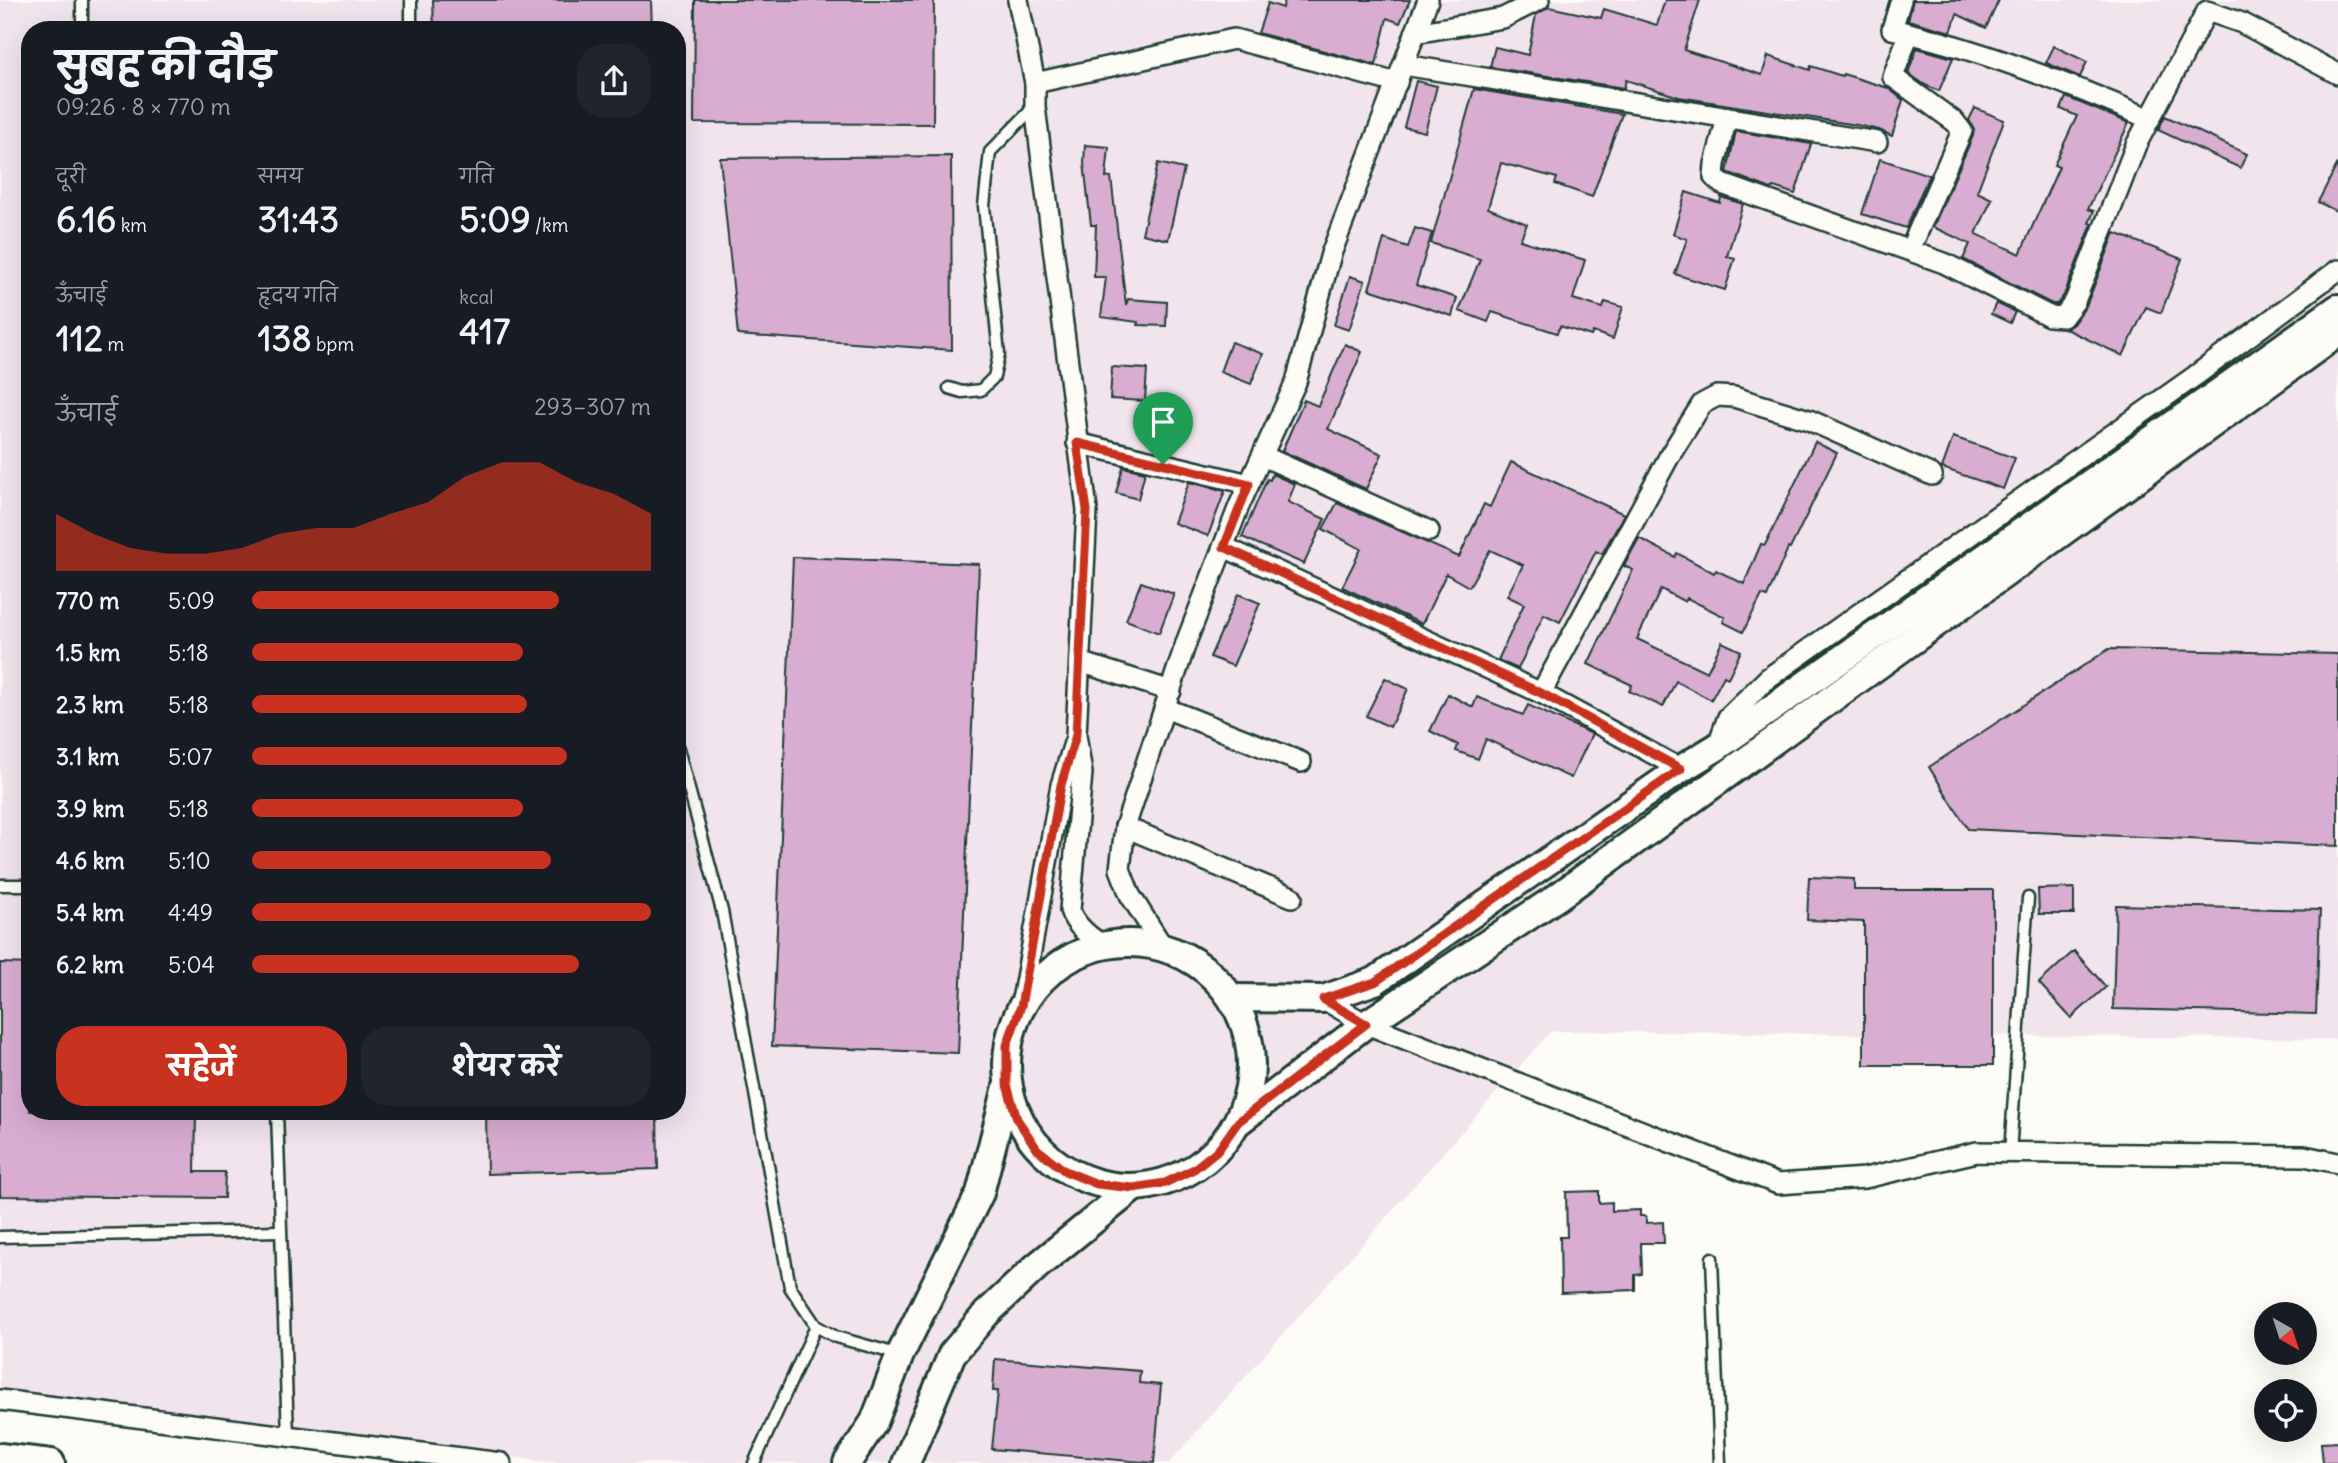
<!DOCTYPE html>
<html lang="hi">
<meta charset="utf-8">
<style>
body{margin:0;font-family:Delius,"Playpen Sans Deva",sans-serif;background:#20242c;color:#f1f3f6;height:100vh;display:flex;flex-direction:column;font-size:26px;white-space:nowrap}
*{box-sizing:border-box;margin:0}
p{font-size:23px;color:#9ea1a6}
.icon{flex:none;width:38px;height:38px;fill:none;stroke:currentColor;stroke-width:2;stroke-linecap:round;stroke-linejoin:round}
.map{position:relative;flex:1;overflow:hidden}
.panel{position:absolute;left:21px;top:21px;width:665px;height:1099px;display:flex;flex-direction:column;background:#171b24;border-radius:28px;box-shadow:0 7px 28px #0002}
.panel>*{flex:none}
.needle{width:46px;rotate:141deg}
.tools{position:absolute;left:2254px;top:1302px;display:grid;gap:14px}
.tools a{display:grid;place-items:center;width:63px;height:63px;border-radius:50%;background:#171b24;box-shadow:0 7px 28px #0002;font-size:35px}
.pin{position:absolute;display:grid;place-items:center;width:60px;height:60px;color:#fff;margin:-72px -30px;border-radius:50% 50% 50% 0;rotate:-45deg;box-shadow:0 0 7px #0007}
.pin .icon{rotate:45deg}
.round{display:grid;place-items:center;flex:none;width:74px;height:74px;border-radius:28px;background:#20242c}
.head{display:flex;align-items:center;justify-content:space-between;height:119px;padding:0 35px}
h1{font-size:38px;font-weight:700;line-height:52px}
.metrics{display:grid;grid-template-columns:repeat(3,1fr);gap:10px;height:119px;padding:7px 35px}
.metrics div{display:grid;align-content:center}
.metrics b{font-size:35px;font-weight:700}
.metrics small{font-size:19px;font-weight:400}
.metrics p{font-size:19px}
.chart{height:196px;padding:14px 35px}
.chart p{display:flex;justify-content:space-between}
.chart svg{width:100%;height:126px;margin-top:7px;fill:#c8321e;opacity:.7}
.primary-button{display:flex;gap:14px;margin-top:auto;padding:14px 35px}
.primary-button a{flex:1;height:80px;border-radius:28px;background:#c8321e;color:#fff;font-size:28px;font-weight:700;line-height:80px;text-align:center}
.primary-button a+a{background:#20242c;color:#f1f3f6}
ul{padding:0 35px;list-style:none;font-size:23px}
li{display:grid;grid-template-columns:112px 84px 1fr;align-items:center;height:52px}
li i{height:18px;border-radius:9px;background:#c8321e}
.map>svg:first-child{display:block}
.built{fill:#f2e4ec;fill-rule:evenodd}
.building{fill:#d9add2;stroke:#1f3d34;stroke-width:2}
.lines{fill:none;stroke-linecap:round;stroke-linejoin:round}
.lane-casing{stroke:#1f3d34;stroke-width:15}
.street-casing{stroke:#1f3d34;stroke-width:24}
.secondary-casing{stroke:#1f3d34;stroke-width:32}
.lane{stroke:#fdfcf7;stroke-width:10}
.street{stroke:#fdfcf7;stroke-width:19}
.secondary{stroke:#fdfcf7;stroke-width:26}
.route-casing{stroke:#fff;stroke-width:14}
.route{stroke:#c8321e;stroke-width:9}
</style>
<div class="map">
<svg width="2338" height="1463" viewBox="0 0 2338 1463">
<rect width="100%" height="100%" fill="#fdfcf7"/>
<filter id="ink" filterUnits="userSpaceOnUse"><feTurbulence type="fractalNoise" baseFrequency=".0143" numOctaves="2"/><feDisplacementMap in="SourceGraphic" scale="14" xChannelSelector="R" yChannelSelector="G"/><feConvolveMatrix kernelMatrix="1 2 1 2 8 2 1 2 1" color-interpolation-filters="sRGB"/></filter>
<g filter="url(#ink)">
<!-- built -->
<path class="built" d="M 0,0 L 2338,0 L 2338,1039 L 1551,1031 L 1169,1463 L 559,1463 L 0,1397 ZM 30,30 L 677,30 L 677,1111 L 30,1111 Z"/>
<!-- building -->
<g class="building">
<path d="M 433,0 L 651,0 L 652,30 L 434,30 Z"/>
<path d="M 695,0 L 934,0 L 933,124 L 694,123 Z"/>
<path d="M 1284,0 L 1410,0 L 1400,23 L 1387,18 L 1376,65 L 1258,33 L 1268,3 L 1283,8 Z"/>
<path d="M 1665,0 L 1700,0 L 1684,50 L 1762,75 L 1768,56 L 1810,70 L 1811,66 L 1842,76 L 1843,74 L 1888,88 L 1903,100 L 1892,136 L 1879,130 L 1857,125 L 1679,97 L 1626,80 L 1624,88 L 1490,67 L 1495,47 L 1528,55 L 1536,15 L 1549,7 L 1601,18 L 1604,9 L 1657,25 Z"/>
<path d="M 1913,0 L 1999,0 L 1986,28 L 1957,14 L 1951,32 L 1908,20 Z"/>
<path d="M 2054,46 L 2087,62 L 2080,77 L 2046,63 Z"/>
<path d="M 1917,48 L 1953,58 L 1939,91 L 1925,85 L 1908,73 Z"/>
<path d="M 1416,81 L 1437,86 L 1425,132 L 1404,127 Z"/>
<path d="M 1474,89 L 1622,114 L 1592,197 L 1555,184 L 1557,178 L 1501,163 L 1488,208 L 1527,224 L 1520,240 L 1585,260 L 1573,299 L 1603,308 L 1605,302 L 1623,307 L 1613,339 L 1593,332 L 1591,336 L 1560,326 L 1557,333 L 1492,312 L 1488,322 L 1459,311 L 1480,259 L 1431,243 Z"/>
<path d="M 2066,97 L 2129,123 L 2088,209 L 2094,211 L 2089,223 L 2092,224 L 2064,295 L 2057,304 L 2052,304 L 1963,259 L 1970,244 L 1933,227 L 1973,136 L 1974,129 L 1969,120 L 1975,108 L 2004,120 L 1977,192 L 1992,199 L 1976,234 L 2020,254 L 2059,167 L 2054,165 L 2077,116 L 2061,109 Z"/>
<path d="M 2165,116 L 2247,154 L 2240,168 L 2158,130 Z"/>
<path d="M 1736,131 L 1811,144 L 1795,194 L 1774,187 L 1771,189 L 1727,172 Z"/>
<path d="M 1085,145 L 1109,147 L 1106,178 L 1111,177 L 1126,305 L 1128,299 L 1167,302 L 1166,326 L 1138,325 L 1138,322 L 1101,317 L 1106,277 L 1094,277 L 1096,225 L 1091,225 L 1084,163 Z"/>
<path d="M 951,156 L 952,350 L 738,335 L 720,158 Z"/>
<path d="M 1880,159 L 1929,175 L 1906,228 L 1862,214 Z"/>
<path d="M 1158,163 L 1184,169 L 1168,240 L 1142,234 Z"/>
<path d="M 2338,163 L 2338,212 L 2318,202 Z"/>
<path d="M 1686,192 L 1720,203 L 1721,197 L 1743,204 L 1727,256 L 1735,258 L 1725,290 L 1675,274 L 1687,239 L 1673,234 Z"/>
<path d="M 1415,228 L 1432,233 L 1416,285 L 1457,298 L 1452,316 L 1369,289 L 1384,239 L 1408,247 Z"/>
<path d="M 2115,233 L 2182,259 L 2161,313 L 2146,307 L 2123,356 L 2066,329 L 2073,324 L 2086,306 Z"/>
<path d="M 1350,276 L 1365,281 L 1349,330 L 1334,325 Z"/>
<path d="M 1996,303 L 2015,312 L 2010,323 L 1991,314 Z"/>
<path d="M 1231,342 L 1263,354 L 1251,384 L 1220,372 Z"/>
<path d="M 1345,344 L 1362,352 L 1328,429 L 1382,454 L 1366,489 L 1282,451 L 1304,400 L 1318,406 Z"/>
<path d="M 1112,367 L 1147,369 L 1145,401 L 1110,399 Z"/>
<path d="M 1953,437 L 2015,458 L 2003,489 L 1942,468 Z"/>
<path d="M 1815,442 L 1837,453 L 1790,549 L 1788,548 L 1767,597 L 1762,595 L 1743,632 L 1723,622 L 1725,617 L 1687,598 L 1685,602 L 1661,589 L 1637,639 L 1707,672 L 1722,642 L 1741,651 L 1728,678 L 1724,676 L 1711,700 L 1676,681 L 1663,707 L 1629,691 L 1632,685 L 1588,664 L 1633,570 L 1624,566 L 1639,538 L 1675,557 L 1677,553 L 1714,573 L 1716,570 L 1744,584 L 1761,544 L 1765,545 Z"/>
<path d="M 1511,462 L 1624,514 L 1602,554 L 1596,551 L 1560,622 L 1544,614 L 1518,669 L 1498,660 L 1524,604 L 1507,596 L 1523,565 L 1490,550 L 1469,587 L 1446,574 L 1422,624 L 1342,587 L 1361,549 L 1323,529 L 1337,503 L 1459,557 L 1484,504 L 1490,507 Z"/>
<path d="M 1123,467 L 1145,472 L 1138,499 L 1116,493 Z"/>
<path d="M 1272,474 L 1295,484 L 1288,502 L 1325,519 L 1304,564 L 1242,537 L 1267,479 L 1270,480 Z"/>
<path d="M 1189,482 L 1225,491 L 1208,536 L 1174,523 Z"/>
<path d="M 793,557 L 979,564 L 958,1053 L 772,1046 Z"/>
<path d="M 1141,582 L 1174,594 L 1159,633 L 1126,620 Z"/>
<path d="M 1238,594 L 1260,603 L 1233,666 L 1210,657 Z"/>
<path d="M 2109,649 L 2338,654 L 2338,846 L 1968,829 L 1929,767 Z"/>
<path d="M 1385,678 L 1408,689 L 1390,727 L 1366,716 Z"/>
<path d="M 1448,694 L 1473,707 L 1477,697 L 1523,715 L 1528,705 L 1592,734 L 1571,778 L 1486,739 L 1478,759 L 1456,751 L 1458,745 L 1430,731 Z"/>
<path d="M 1809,877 L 1854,879 L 1854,890 L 1993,890 L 1993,1065 L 1864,1065 L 1864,922 L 1807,920 Z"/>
<path d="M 2074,888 L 2074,914 L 2039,914 L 2038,889 Z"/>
<path d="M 2116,905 L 2320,910 L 2316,1014 L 2113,1009 Z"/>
<path d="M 2074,951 L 2106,987 L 2071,1018 L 2039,983 Z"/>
<path d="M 0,963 L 30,964 L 30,1111 L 196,1111 L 195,1172 L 225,1172 L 224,1198 L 0,1196 Z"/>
<path d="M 486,1111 L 657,1111 L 658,1169 L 487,1174 Z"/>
<path d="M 1599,1191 L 1599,1203 L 1612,1202 L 1612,1211 L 1640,1210 L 1640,1216 L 1646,1216 L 1646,1223 L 1663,1222 L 1664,1243 L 1641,1243 L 1642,1274 L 1635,1275 L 1635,1290 L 1561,1293 L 1560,1237 L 1567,1237 L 1566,1192 Z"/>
<path d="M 995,1359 L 1140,1371 L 1139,1383 L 1161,1385 L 1154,1463 L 992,1449 L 998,1391 L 993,1391 Z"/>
<path d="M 2338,1442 L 2338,1463 L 2323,1463 L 2321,1443 Z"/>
</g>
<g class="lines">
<!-- lane casing -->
<g class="lane-casing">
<g id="lane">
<path d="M 82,0 L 82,30"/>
<path d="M 411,30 L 411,0"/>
<path d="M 949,388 L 962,392 L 981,390 L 994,377 L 999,354 L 984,206 L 990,152 L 1034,107"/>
<path d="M 677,745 L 722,911 L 790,1287 L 816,1326 L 836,1337 L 900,1355"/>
<path d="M 0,885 L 30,885"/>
<path d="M 277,1111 L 288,1436"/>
<path d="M 2010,1153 L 2028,898"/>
<path d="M 0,1237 L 280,1231"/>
<path d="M 1712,1258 L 1720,1463"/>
<path d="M 754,1463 L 816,1326"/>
</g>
</g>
<!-- street casing -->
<g class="street-casing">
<g id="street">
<path d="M 1018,0 L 1035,83 L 1035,107 L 1087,510 L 1076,735 L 1082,773 L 1070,910 C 1074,924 1092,941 1106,945"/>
<path d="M 1901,0 L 1892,29 C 1981,50 2066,82 2150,119"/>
<path d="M 1415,33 L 1503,18 L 1539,0"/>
<path d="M 1909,33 L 1893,77 L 1955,122 L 1962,131 L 1910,250"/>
<path d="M 1404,65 L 1877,142"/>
<path d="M 1035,83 L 1234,39 L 1397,83"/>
<path d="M 1727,118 L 1715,164 L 1714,177 L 1722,184 L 1944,263 L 2049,316 L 2063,317 L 2075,301 L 2136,145 L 2207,11 L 2242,23 L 2338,74"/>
<path d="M 1077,443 L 1249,484"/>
<path d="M 1263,456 L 1429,531"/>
<path d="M 1224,547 L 1541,693 L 1681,769"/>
<path d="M 1080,662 L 1171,691"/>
<path d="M 1541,693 L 1670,455 L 1702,404 L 1717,396 L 1734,397 L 1809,420 L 1932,475"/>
<path d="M 1165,708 L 1301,762"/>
<path d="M 1717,747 L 1728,717 L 1768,678 L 2195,376 L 2338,270"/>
<path d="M 1125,827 L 1292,897"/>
<path d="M 1163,947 L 1130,895 L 1120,869 L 1125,827 L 1187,640 L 1239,506 L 1296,382 L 1331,254 L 1428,0"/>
<path d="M 1323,999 L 1366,1024 L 1778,1184 L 1865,1178 L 1977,1152 L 2304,1156 L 2338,1163"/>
<path d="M 1021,1006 L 1061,785 L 1074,743"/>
<path d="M 0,1400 L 501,1463"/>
</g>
</g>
<!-- secondary casing -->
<g class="secondary-casing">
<g id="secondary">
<circle cx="1129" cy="1065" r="122"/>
<path d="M 1232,998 L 1323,999 L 1375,981 L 1681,769 L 1717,747 L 2338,308"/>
<path d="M 1238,1122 L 1366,1024 L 1556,898 L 2338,333"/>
<path d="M 0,1457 L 51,1463"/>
<path d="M 847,1463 L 874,1422 L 900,1355 L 980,1193 L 1007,1087"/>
<path d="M 906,1463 L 952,1354 L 986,1314 L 1037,1266 L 1133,1188"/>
</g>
</g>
<!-- lane -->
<use href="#lane" class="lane"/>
<!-- street -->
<use href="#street" class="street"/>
<!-- secondary -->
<use href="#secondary" class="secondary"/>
</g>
</g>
<g class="lines" filter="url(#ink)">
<!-- route casing -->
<g class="route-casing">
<path id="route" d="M 1077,443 L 1249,484 L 1224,547 L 1541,693 L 1681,769 L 1375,982 L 1323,999 L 1366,1024 L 1238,1122 L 1219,1149 L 1194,1169 L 1165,1183 L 1133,1188 L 1097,1184 L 1065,1171 L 1037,1149 L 1017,1119 L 1007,1085 L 1007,1045 L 1021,1006 L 1061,785 L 1076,735 L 1087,510 Z"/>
</g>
<!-- route -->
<use href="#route" class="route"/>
</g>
</svg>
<div class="tools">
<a><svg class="needle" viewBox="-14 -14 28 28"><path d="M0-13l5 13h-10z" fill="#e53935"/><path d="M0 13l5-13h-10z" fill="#9ea1a6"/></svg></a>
<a><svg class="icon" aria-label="locate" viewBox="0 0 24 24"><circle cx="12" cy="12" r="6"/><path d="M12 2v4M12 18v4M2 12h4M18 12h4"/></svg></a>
</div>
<div class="pin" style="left:1163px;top:464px;background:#1e9e55"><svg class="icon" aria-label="arrive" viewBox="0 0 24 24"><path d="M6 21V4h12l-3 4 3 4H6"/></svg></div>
<section class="panel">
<div class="head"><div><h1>सुबह की दौड़</h1><p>09:26 · 8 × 770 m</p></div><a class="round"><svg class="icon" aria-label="share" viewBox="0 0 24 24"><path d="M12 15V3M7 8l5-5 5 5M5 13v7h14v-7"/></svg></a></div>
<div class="metrics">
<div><p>दूरी</p><b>6.16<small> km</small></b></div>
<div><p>समय</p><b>31:43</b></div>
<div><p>गति</p><b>5:09<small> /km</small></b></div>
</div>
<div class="metrics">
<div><p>ऊँचाई</p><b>112<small> m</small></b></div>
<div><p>हृदय गति</p><b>138<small> bpm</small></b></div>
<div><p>kcal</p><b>417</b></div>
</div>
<div class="chart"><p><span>ऊँचाई</span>293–307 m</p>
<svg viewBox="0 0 160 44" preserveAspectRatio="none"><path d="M0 44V24L10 31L20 36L30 38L40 38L50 36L60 31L70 29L80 29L90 24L100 20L110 11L120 6L130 6L140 13L150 17L160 24V44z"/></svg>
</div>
<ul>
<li><b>770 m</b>5:09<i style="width:77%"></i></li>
<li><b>1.5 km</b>5:18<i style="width:68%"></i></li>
<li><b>2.3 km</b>5:18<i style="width:69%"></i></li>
<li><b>3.1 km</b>5:07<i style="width:79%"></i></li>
<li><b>3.9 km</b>5:18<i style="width:68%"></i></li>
<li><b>4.6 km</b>5:10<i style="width:75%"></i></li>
<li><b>5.4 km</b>4:49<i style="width:100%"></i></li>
<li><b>6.2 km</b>5:04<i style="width:82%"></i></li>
</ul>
<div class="primary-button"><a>सहेजें</a><a>शेयर करें</a></div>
</section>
</div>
